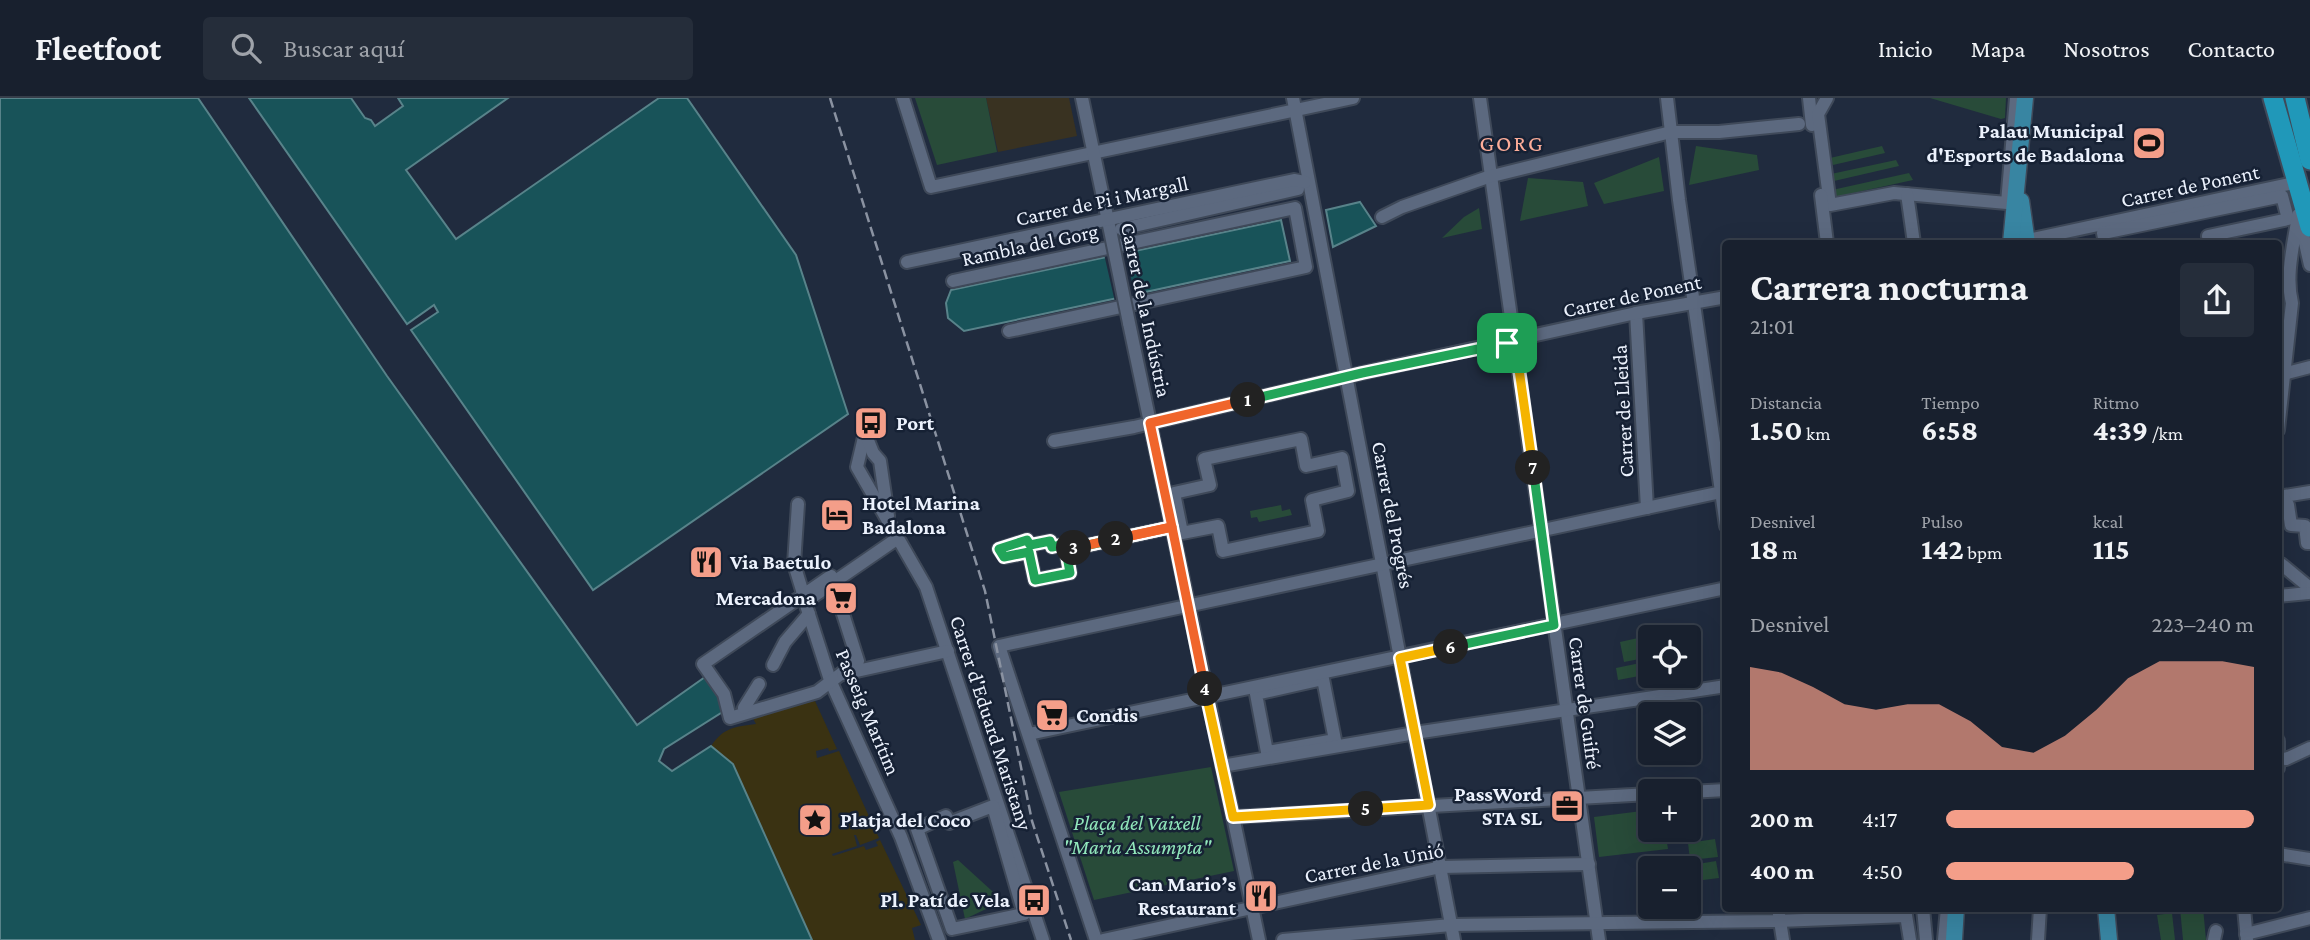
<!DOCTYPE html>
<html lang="es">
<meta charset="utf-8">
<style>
body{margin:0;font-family:"Crimson Pro",serif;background:#252d3a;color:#f1f3f6;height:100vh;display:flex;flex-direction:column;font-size:26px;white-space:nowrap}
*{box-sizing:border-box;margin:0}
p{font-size:23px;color:#9fa3aa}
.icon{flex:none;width:38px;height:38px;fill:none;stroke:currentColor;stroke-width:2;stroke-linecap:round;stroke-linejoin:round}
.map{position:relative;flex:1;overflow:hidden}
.panel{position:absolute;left:1722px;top:142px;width:560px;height:672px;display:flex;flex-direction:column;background:#18202e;border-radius:7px;box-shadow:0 7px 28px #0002,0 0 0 2px #363e4a}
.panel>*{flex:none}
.fabs{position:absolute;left:1638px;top:527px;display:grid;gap:14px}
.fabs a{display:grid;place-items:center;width:63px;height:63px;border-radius:7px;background:#18202e;box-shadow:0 7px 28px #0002,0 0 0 2px #363e4a;font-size:35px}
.pin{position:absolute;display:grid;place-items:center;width:60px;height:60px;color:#fff;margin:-30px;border-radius:14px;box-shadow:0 4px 10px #0006}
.km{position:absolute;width:35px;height:35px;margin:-18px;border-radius:50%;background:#222;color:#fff;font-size:19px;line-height:35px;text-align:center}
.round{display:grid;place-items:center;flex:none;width:74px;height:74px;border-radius:7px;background:#252d3a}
.overview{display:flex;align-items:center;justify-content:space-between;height:119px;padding:0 28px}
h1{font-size:38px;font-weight:700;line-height:52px}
.stats{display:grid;grid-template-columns:repeat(3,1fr);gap:10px;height:119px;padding:7px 28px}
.stats div{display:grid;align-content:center}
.stats b{font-size:30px;font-weight:700}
.stats small{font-size:19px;font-weight:400}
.stats p{font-size:19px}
.chart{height:196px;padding:14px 28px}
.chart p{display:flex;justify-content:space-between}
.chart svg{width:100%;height:126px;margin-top:7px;fill:#f49e89;opacity:.7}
ul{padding:0 28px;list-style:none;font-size:23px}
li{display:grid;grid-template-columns:112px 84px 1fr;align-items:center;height:52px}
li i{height:18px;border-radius:9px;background:#f49e89}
header{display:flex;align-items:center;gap:42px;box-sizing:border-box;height:98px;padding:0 35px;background:#18202e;border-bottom:2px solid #363e4a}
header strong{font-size:33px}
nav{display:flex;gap:38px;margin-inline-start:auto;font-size:24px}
.search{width:490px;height:63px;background:#252d3a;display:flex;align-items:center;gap:18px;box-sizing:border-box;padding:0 24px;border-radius:7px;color:#9fa3aa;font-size:26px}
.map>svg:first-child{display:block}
.industrial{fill:#393221}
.green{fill:#284b39}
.sand{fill:#3a3212}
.water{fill:#185359;stroke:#58838a;stroke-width:2}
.pier{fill:#202b3e}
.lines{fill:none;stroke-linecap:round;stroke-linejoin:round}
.minor-casing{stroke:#3f4959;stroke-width:16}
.major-casing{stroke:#3f4959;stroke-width:19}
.highway-casing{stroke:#3f4959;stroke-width:23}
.minor{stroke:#5c697f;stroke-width:12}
.major{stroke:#3885a2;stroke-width:16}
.highway{stroke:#2098b9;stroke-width:19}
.rail{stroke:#8a92a1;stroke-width:2.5;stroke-dasharray:10 5;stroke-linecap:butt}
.minor-bridge-casing{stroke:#3f4959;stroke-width:16;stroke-linecap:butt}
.minor-bridge{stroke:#5c697f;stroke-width:12}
.split-1-casing{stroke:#fff;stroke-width:14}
.split-2-casing{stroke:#fff;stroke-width:14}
.split-3-casing{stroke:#fff;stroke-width:14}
.split-4-casing{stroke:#fff;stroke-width:14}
.split-5-casing{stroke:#fff;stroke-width:14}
.split-6-casing{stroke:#fff;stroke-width:14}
.split-7-casing{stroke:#fff;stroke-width:14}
.split-8-casing{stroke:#fff;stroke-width:14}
.split-1{stroke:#22a559;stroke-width:9}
.split-2{stroke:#f0652b;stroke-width:9}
.split-3{stroke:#22a559;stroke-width:9}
.split-4{stroke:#f0652b;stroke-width:9}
.split-5{stroke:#f5b400;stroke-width:9}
.split-6{stroke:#f5b400;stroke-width:9}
.split-7{stroke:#22a559;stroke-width:9}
.split-8{stroke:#f5b400;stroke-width:9}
.labels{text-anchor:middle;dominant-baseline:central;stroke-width:5;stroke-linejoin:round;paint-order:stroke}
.poi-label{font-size:21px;font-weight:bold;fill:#ecf2fd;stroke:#162134;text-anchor:end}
.street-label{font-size:21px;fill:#ecf2fd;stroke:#162134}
.park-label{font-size:21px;font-style:italic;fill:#91e7bb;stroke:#162134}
.neighbourhood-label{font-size:23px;letter-spacing:2px;fill:#fdad99;stroke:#162134}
</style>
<header>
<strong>Fleetfoot</strong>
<div class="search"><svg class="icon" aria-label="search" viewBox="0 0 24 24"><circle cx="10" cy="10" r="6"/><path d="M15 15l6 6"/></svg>Buscar aquí</div>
<nav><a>Inicio</a><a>Mapa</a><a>Nosotros</a><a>Contacto</a></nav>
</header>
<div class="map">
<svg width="2310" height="842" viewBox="0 0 2310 842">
<rect width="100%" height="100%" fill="#202b3e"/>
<!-- industrial -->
<path class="industrial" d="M 986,0 L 1069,0 L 1077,38 L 998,54 Z"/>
<!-- green -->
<g class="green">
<path d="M 915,0 L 986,0 L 997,54 L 937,67 Z"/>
<path d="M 1930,0 L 2006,0 L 2005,20 L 2001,21 Z"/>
<path d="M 1696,48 L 1757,57 L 1759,72 L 1689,87 Z"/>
<path d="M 1882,48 L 1885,55 L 1833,67 L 1830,60 Z"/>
<path d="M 1659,59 L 1664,93 L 1604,106 L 1594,85 Z"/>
<path d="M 1896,62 L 1899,68 L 1834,83 L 1831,76 Z"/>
<path d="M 1909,75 L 1913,82 L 1835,99 L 1832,92 Z"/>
<path d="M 1528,80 L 1583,84 L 1588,108 L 1520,123 Z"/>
<path d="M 1479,110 L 1482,131 L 1442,140 L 1464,119 Z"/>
<path d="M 1281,407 L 1282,413 L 1290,411 L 1292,417 L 1259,424 L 1257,419 L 1251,420 L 1250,413 Z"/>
<path d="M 1656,536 L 1657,539 L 1650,539 L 1650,559 L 1624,564 L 1620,544 Z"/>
<path d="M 1650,563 L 1650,576 L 1618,582 L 1616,570 Z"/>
<path d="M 1211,669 L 1234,773 L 1094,802 L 1059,694 Z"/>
<path d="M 1650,712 L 1650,732 L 1665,732 L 1668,751 L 1599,759 L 1594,719 Z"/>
<path d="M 1715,741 L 1718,759 L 1690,762 L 1688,745 Z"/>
<path d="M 958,762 L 1003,803 L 965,821 L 953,764 Z"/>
<path d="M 1716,763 L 1719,780 L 1695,783 L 1692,767 Z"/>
<path d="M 2180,810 L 2203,810 L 2206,842 L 2183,842 Z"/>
<path d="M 2172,815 L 2175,842 L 2161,842 L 2157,817 Z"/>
</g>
<!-- sand -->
<path class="sand" d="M 815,603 L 837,651 L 829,653 L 828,650 L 816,653 L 817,660 L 839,653 L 879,740 L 860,747 L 856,737 L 854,737 L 857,748 L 832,756 L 833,758 L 864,748 L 866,752 L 878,748 L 876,744 L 880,742 L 921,827 L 912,830 L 915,842 L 812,842 L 733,666 L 711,648 C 724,629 735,629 756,626 L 749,613 L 759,616 Z"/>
<!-- water -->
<g class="water">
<path d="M 0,0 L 198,0 L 387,278 L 637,627 L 705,579 L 719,593 L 724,613 L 664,651 L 659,663 L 672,673 L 711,648 L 733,666 L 812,842 L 0,842 Z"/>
<path d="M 249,0 L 351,0 L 365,20 L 371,22 L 375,28 L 403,8 L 398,0 L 508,0 L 406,72 L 456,141 L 659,0 L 687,0 L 796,157 L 848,316 L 593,492 L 411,232 L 438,214 L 434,207 L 407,226 Z"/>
<path d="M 1360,104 L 1376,128 L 1333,149 L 1326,112 Z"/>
<path d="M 1281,122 L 1290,163 L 964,233 L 948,220 L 946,205 L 951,192 Z"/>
</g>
<!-- pier -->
<path class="pier" d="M 1125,151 L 1135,199 L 1115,204 L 1104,156 Z"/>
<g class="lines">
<!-- minor casing -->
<g class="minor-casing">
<g id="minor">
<path d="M 903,0 L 931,89 L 1353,0"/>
<path d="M 1082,0 L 1111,137"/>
<path d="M 1293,0 L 1454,842"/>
<path d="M 1480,0 L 1599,842"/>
<path d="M 1667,0 L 1679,102 L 1726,428"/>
<path d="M 1809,0 L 1812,27"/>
<path d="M 1827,0 L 1818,16 L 1830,107 L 1894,95 L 2007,105 L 2016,0"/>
<path d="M 1907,96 L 1914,145"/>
<path d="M 1821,97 L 1827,145"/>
<path d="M 1382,119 L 1402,109 L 1488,79 L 1671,34 L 1719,34 L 1799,26"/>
<path d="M 2300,123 L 2310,167"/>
<path d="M 1121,131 L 1298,91"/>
<path d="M 2019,144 L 2289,86"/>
<path d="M 2105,145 L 2103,135 L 2282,98 L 2288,121 L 2208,138 L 2209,145"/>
<path d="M 907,164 L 1294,82 L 1305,84"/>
<path d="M 953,183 L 1295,110 L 1306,169 L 1009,233"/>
<path d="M 1636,215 L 1647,410"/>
<path d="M 1129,225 L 1259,842"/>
<path d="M 2279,277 L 2310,269"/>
<path d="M 2278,332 L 2292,205 C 2285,177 2294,146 2298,117"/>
<path d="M 865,335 L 857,369 L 926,489 L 1043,842"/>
<path d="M 865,335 L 873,355 L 880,363 L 888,418"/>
<path d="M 1301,341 L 1306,368 L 1342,360 L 1348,393 L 1312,402 L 1318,433 L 1223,453 L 1218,428 L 1182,435 L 1174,395 L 1210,387 L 1204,361 Z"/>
<path d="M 1054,343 L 1134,329 L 1362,275 L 1636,215 L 1726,199"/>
<path d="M 2278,399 L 2310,394"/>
<path d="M 2278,404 L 2285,402 L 2285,407 L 2288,407 L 2291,427 L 2305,428 L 2307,445 L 2310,445"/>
<path d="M 798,406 L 794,466 L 805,502"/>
<path d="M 898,440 L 805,504 L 830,582 L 901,739 L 939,842"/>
<path d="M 1027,442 L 1030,447 L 1050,443 L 1052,449 L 1065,446 L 1070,475 L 1035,482 L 1029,454 L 1005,459 L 999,451 Z"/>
<path d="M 1066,452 L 1172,429"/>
<path d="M 2278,467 L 2281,466 L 2310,490"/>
<path d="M 831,478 L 858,563 L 817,594 L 730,620 L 724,596 L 703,566 Z"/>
<path d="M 2278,498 L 2308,495"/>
<path d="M 773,567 L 785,544 L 809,516"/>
<path d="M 843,576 L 948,553"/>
<path d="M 1323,581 L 1335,642 L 1267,654 L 1256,596 Z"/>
<path d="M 744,610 L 759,586"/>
<path d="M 1029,636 L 1726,490"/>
<path d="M 2278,643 L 2278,670"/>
<path d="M 2278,660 L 2286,661 L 2310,650"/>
<path d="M 1222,668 L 1415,635 L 1726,588"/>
<path d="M 1689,694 L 1726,692"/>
<path d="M 993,708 L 1024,816 L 952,831 L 917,731 L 946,718 L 949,725 Z"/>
<path d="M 1233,719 L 1650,696"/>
<path d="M 2278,756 L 2310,761"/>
<path d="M 1778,810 L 1783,842"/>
<path d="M 1923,810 L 1926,842"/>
<path d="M 2244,810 L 2247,842"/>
<path d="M 1905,811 L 1910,842"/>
<path d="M 2246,836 L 2310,820"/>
<path d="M 1096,842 L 999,548 L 1726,393"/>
<path d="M 1103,842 L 1441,769 L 1589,766"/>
<path d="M 1283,842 L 1451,827 L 1779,823 L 1906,818"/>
<path d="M 1944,842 L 1947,810"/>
<path d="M 2038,842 L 2040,810"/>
<path d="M 2214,842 L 2216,833"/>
</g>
</g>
<!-- major casing -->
<g class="major-casing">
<g id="major">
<path d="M 2021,103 L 2027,145"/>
<path d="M 2011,145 L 2025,0"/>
<path d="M 2106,810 L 2109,842"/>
<path d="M 1954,842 L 1956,810"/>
</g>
</g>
<!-- highway casing -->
<g class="highway-casing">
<g id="highway">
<path d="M 2273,0 L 2310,129"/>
<path d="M 2295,0 L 2310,62"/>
</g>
</g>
<!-- minor -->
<use href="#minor" class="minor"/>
<!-- major -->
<use href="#major" class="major"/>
<!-- highway -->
<use href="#highway" class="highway"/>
<!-- rail -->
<path class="rail" d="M 830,0 L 985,493 L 1032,723 L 1071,842"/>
<!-- minor-bridge casing -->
<g class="minor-bridge-casing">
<path id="minor-bridge" d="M 1111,137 L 1129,225"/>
</g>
<!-- minor-bridge -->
<use href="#minor-bridge" class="minor-bridge"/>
</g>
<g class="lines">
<!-- split-1 casing -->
<g class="split-1-casing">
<path id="split-1" d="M 1248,302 L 1362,275 L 1507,245"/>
</g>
<!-- split-2 casing -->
<g class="split-2-casing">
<path id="split-2" d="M 1116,441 L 1172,429 L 1150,325 L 1248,302"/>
</g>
<!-- split-3 casing -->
<g class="split-3-casing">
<path id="split-3" d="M 1074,450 L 1066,452 L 1070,475 L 1035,482 L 1029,454 L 1004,459 L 999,451 L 1027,442 L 1030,447 L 1050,443 L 1052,449 L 1065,446 L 1066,452 L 1116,441"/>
</g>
<!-- split-4 casing -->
<g class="split-4-casing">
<path id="split-4" d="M 1074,450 L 1172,429 L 1205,591"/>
</g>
<!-- split-5 casing -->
<g class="split-5-casing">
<path id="split-5" d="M 1205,591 L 1233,719 L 1366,711"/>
</g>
<!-- split-6 casing -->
<g class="split-6-casing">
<path id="split-6" d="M 1366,711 L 1429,707 L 1400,560 L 1451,549"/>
</g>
<!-- split-7 casing -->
<g class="split-7-casing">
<path id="split-7" d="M 1451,549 L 1554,527 L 1533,370"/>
</g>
<!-- split-8 casing -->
<g class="split-8-casing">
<path id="split-8" d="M 1507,245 L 1515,243 L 1533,370"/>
</g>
<!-- split-1 -->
<use href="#split-1" class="split-1"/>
<!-- split-2 -->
<use href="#split-2" class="split-2"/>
<!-- split-3 -->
<use href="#split-3" class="split-3"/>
<!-- split-4 -->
<use href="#split-4" class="split-4"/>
<!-- split-5 -->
<use href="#split-5" class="split-5"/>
<!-- split-6 -->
<use href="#split-6" class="split-6"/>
<!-- split-7 -->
<use href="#split-7" class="split-7"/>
<!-- split-8 -->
<use href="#split-8" class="split-8"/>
</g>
<!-- icons -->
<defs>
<g id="stadium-square" transform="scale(1.75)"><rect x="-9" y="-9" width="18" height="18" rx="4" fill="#f49e89" stroke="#162134"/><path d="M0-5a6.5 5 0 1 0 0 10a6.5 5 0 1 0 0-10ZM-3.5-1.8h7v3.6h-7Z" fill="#111"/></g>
<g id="bus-square" transform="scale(1.75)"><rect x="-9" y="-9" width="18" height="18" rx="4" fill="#f49e89" stroke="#162134"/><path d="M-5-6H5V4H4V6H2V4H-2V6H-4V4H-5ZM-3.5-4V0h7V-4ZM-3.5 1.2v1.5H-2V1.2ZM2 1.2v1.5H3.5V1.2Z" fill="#111"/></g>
<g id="hotel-square" transform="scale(1.75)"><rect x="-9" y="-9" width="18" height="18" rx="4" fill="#f49e89" stroke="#162134"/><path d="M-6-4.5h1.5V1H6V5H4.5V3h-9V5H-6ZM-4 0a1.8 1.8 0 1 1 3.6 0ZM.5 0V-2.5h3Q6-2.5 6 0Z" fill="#111"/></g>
<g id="restaurant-square" transform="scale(1.75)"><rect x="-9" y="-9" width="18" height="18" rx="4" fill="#f49e89" stroke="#162134"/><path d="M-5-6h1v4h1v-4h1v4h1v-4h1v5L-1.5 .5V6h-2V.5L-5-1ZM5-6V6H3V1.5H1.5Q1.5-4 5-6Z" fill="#111"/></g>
<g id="supermarket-square" transform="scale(1.75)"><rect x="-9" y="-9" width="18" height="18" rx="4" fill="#f49e89" stroke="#162134"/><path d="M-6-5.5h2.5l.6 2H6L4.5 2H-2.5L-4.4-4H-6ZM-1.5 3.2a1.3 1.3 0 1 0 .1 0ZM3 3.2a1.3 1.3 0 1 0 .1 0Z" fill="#111"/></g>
<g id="office-square" transform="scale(1.75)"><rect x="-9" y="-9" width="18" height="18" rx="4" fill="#f49e89" stroke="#162134"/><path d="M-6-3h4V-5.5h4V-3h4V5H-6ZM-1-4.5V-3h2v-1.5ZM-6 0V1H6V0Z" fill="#111"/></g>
<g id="sight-square" transform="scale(1.75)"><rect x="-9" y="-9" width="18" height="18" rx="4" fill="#f49e89" stroke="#162134"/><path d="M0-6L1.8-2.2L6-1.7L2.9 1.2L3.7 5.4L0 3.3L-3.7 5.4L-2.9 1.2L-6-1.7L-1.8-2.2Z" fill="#111"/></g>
</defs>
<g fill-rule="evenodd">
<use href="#stadium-square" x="2149" y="45"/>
<use href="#bus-square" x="871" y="325"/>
<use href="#hotel-square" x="837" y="417"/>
<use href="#restaurant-square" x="706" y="464"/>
<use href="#supermarket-square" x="841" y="500"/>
<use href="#supermarket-square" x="1052" y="617"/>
<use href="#office-square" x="1567" y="708"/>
<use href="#sight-square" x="815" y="722"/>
<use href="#restaurant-square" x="1261" y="798"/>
<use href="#bus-square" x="1034" y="802"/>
</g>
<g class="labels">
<!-- poi labels -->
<g class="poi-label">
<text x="2124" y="33">Palau Municipal<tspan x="2124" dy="24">d'Esports de Badalona</tspan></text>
<text x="896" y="325" text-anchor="start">Port</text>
<text x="862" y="405" text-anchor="start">Hotel Marina<tspan x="862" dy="24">Badalona</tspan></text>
<text x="730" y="464" text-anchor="start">Via Baetulo</text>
<text x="816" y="500">Mercadona</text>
<text x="1076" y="617" text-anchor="start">Condis</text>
<text x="1542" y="696">PassWord<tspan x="1542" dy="24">STA SL</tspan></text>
<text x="840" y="722" text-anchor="start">Platja del Coco</text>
<text x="1236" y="786">Can Mario’s<tspan x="1236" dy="24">Restaurant</tspan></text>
<text x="1010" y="802">Pl. Patí de Vela</text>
</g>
<!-- street labels -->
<g class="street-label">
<text transform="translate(2190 88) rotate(-12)">Carrer de Ponent</text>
<text transform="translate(1102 103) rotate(-12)">Carrer de Pi i Margall</text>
<text transform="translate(1030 147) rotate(-12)">Rambla del Gorg</text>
<text transform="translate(1632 198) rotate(-12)">Carrer de Ponent</text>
<text transform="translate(1146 212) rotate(78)">Carrer de la Indústria</text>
<text transform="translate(1623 313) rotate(-93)">Carrer de Lleida</text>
<text transform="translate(1393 417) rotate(79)">Carrer del Progrés</text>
<text transform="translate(1585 605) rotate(82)">Carrer de Guifré</text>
<text transform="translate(868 614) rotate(67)">Passeig Marítim</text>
<text transform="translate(991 625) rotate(72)">Carrer d'Eduard Maristany</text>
<text transform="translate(1374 765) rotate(-11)">Carrer de la Unió</text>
</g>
<!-- park labels -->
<g class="park-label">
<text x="1137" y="725">Plaça del Vaixell<tspan x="1137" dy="24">"Maria Assumpta"</tspan></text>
</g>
<!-- neighbourhood labels -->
<g class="neighbourhood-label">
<text x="1512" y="45">GORG</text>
</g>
</g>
</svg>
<div class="fabs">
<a><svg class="icon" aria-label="locate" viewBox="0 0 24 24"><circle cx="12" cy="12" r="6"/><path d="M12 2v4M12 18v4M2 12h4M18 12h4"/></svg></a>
<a><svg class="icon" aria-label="layers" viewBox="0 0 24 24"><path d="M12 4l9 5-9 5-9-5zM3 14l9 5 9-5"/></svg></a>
<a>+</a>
<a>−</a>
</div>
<div class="pin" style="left:1507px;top:245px;background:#1e9e55"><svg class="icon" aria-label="arrive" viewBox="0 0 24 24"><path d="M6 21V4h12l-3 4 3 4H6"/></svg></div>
<b class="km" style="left:1248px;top:302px">1</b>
<b class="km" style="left:1116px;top:441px">2</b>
<b class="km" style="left:1074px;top:450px">3</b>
<b class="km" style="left:1205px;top:591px">4</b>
<b class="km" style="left:1366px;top:711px">5</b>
<b class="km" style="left:1451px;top:549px">6</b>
<b class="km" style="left:1533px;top:370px">7</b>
<section class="panel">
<div class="overview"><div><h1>Carrera nocturna</h1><p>21:01</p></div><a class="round"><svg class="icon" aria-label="share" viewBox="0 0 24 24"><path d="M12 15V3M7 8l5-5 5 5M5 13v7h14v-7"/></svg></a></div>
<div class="stats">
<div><p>Distancia</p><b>1.50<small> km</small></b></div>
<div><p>Tiempo</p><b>6:58</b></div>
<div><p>Ritmo</p><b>4:39<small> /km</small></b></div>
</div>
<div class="stats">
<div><p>Desnivel</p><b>18<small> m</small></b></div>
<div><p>Pulso</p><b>142<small> bpm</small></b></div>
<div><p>kcal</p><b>115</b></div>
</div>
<div class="chart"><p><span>Desnivel</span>223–240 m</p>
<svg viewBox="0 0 160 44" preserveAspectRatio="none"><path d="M0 44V8L10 10L20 15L30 21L40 23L50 21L60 21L70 27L80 36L90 38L100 32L110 23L120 12L130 6L140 6L150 6L160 8V44z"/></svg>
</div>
<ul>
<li><b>200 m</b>4:17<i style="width:100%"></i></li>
<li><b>400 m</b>4:50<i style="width:61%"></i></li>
</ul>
</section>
</div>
